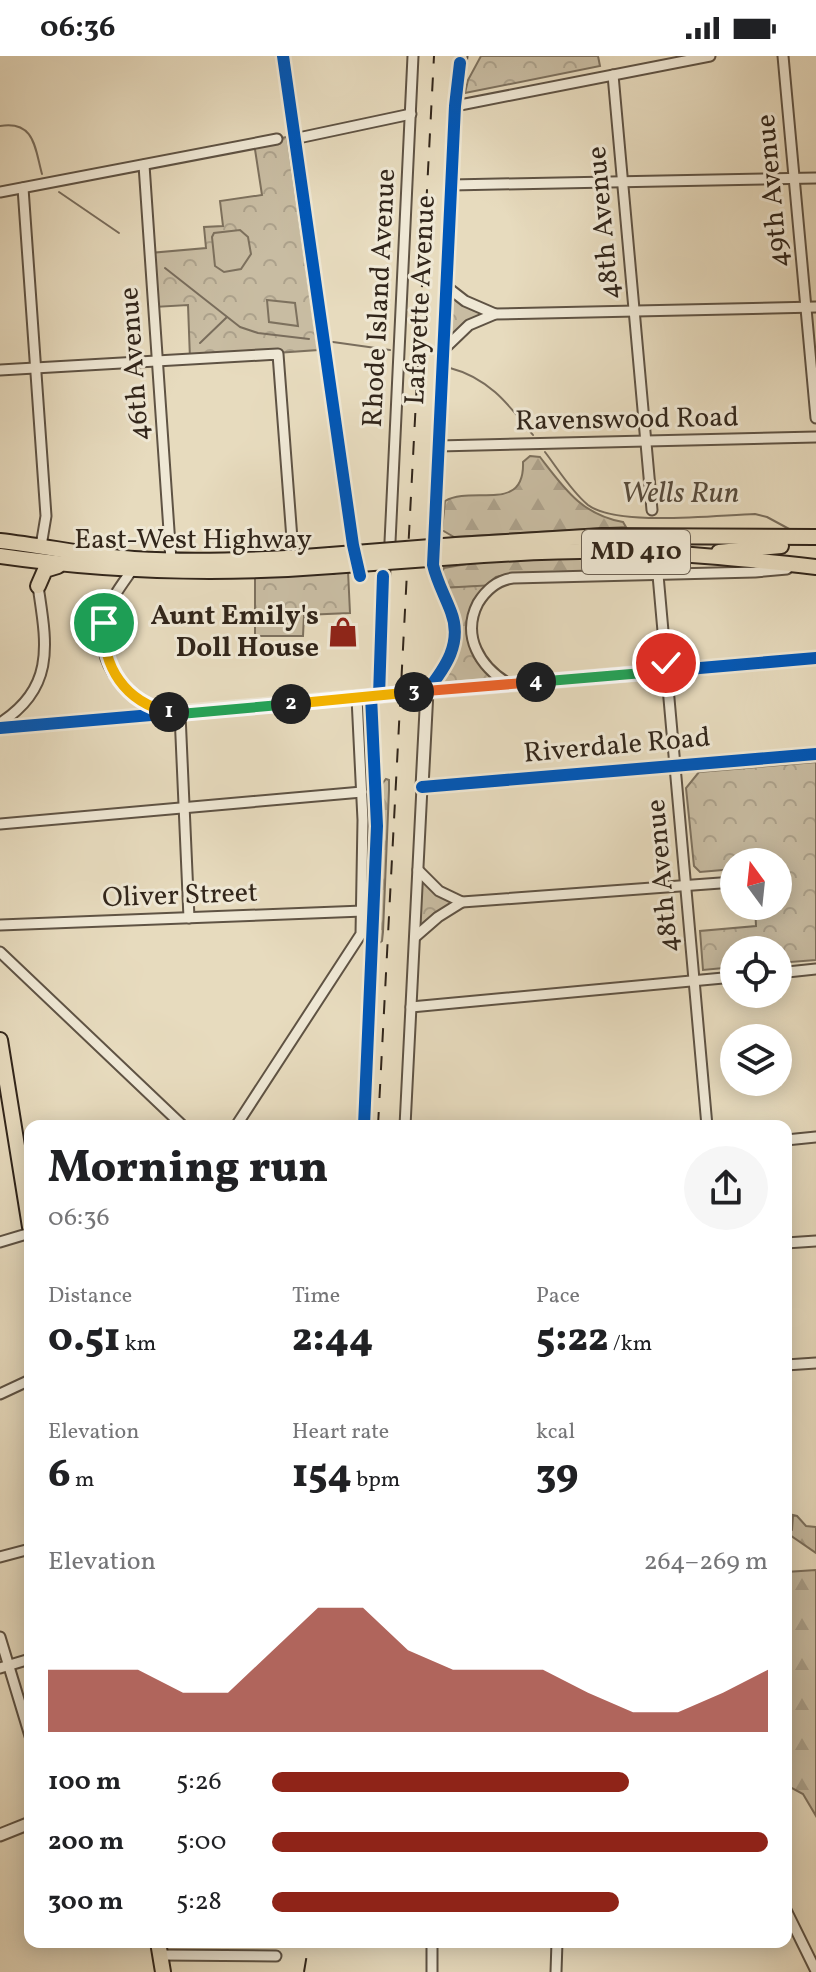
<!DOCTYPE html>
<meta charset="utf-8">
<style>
body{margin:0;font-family:Vollkorn,serif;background:#f6f6f6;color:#202124;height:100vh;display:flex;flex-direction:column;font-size:30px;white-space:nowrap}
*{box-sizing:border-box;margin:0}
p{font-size:26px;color:#757577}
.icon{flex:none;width:44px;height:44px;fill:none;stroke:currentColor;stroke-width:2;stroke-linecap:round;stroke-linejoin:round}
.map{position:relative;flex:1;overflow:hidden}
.details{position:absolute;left:24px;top:1064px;width:768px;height:828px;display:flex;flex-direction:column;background:#fff;border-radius:16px;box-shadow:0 4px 20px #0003}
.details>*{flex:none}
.needle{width:52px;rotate:345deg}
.controls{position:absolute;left:720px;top:792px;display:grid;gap:16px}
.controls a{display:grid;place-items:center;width:72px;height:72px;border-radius:50%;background:#fff;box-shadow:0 4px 20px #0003;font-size:40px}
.pin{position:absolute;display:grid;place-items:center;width:68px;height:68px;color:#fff;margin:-34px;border:4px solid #fff;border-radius:50%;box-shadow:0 2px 8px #0007}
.km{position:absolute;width:40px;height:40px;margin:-20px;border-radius:50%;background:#222;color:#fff;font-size:22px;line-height:40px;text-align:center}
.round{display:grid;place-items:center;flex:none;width:84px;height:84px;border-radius:42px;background:#f6f6f6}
.headline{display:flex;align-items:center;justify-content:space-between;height:136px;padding:0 24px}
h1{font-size:44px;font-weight:800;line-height:60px}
.stats{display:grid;grid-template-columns:repeat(3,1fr);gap:12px;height:136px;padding:8px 24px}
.stats div{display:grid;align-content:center}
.stats b{font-size:40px;font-weight:800}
.stats small{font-size:22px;font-weight:400}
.stats p{font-size:22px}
.chart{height:224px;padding:16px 24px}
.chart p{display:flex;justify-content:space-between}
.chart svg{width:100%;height:144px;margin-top:8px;fill:#8f2418;opacity:.7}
ul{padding:0 24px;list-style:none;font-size:26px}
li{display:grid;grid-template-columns:128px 96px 1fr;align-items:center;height:60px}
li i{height:20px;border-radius:10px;background:#8f2418}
.status{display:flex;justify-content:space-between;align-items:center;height:56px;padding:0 40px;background:#fff;direction:ltr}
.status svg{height:22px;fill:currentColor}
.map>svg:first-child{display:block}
.forest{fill:url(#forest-firs);stroke:#7d715e;stroke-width:2}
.park{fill:url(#park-crowns);stroke:#7d715e;stroke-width:2}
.pitch{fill:#c8bca2;stroke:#7d715e;stroke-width:2}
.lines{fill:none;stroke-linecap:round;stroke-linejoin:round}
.stream{stroke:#796d5c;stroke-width:2}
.minor-casing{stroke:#5f5344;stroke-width:13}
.tertiary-casing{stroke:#5f5344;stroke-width:15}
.primary-casing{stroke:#32261b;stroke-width:18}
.minor{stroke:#efe8d5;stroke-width:9}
.tertiary{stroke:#efe8d5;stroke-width:11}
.primary{stroke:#e7dbbe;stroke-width:14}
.rail{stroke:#32261b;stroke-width:2;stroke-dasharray:14 14;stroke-linecap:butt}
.primary-bridge-casing{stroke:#32261b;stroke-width:18;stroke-linecap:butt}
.primary-bridge{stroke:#e7dbbe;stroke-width:14}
.cycleway-casing{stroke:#efe8d5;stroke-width:17}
.cycleway{stroke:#0057b8;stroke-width:12}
.split-1-casing{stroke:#fff;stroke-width:16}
.split-2-casing{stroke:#fff;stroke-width:16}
.split-3-casing{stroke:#fff;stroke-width:16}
.split-4-casing{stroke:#fff;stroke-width:16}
.split-5-casing{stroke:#fff;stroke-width:16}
.split-1{stroke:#f5b400;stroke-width:10}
.split-2{stroke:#22a559;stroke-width:10}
.split-3{stroke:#f5b400;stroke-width:10}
.split-4{stroke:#f0652b;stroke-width:10}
.split-5{stroke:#22a559;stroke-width:10}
.labels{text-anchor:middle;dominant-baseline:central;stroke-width:6;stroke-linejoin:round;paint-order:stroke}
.shield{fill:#efe8d5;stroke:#6b6053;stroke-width:2}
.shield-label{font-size:26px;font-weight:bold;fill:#32261b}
.street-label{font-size:28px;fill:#32261b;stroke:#efe8d5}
.poi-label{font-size:28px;font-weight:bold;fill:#32261b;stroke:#efe8d5;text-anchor:end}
.water-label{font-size:30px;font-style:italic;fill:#564a3b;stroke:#efe8d5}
</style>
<div class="status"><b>06:36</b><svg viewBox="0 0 49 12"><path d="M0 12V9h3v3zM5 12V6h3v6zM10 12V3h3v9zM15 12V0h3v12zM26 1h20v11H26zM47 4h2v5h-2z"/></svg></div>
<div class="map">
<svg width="816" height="1916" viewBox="0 0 816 1916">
<defs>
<pattern id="forest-firs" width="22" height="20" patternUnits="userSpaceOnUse" patternTransform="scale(2)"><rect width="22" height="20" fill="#c8bca2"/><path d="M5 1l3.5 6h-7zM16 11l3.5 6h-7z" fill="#aca18b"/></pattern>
<pattern id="park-crowns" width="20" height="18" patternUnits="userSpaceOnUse" patternTransform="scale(2)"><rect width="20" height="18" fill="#c8bca2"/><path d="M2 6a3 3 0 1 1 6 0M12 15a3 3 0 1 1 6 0" fill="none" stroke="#aca18b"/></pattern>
</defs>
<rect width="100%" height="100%" fill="#e7dbbe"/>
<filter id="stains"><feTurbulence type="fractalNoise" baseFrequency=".0025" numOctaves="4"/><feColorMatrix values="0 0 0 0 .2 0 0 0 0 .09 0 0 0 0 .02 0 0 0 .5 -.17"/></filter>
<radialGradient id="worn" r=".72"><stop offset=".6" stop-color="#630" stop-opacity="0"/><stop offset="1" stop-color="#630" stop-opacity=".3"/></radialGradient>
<!-- forest -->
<g class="forest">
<path d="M 530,400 L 540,401 C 564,432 582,459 623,466 L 626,471 L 454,481 L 442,474 L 445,445 C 472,429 525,458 523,406 Z"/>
<path d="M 571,502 L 653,504 L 658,510 L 649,515 L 510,518 L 496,521 L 485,530 L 448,532 L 442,516 L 444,512 L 478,506 Z"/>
<path d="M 386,723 L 389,724 L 389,734 L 383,876 L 382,885 L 379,887 L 375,885 L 375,879 L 378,733 Z"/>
<path d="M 793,1459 L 797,1460 L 806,1470 L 816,1471 L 816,1497 L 787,1477 L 792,1474 Z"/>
<path d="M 816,1514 L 816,1760 L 803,1738 L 786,1729 L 786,1516 Z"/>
</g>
<!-- park -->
<g class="park">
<path d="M 481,0 L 598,0 L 600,10 L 465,37 L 468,24 Z"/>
<path d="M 287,81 L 318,294 L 190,303 L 188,249 L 154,251 L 150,197 L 206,192 L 204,171 L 223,170 L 220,145 L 262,139 L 254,87 Z"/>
<path d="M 447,231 L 495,258 L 481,262 L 444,294 Z"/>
<path d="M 348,515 L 350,557 L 304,559 L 303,580 L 255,580 L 255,522 Z"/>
<path d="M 494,529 L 473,559 L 475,593 L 508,628 L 427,635 L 454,586 L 441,532 Z"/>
<path d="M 816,706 L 816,904 L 778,907 L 778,894 L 734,894 L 734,911 L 703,914 L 700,875 L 756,870 L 755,850 L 778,850 L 778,806 L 734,806 L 734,813 L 700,816 L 694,810 L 686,732 L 699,716 Z"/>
<path d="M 418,814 L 462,847 L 415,881 Z"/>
</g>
<!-- pitch -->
<g class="pitch">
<path d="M 240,174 L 248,181 L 251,198 L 241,213 L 224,216 L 215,210 L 212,181 L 214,177 Z"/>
<path d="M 267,244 L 295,247 L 298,270 L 269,266 Z"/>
</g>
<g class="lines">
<!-- stream -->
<g class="stream">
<path d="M 0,70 C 35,64 35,93 42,118"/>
<path d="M 59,136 L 119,177"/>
<path d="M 165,212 L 240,271 L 258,277 L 309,283"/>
<path d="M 333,286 L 390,294"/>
<path d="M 200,287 L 227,261"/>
<path d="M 450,312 C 489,322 509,349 533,379"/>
<path d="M 545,396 C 558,413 571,435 588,449 C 617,471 717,459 755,458 L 767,461 L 791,474"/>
</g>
<!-- minor casing -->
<g class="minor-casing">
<g id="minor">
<path d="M 783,0 L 816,362"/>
<path d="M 613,19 L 652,454"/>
<path d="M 455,50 L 710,0"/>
<path d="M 303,81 L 411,58"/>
<path d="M 144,109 L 171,504"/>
<path d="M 451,129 L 816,122"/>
<path d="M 23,132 L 46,460 L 41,490"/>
<path d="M 0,136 L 277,83"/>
<path d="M 447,231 L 465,245 L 495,258"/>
<path d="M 443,294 L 469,269 L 495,258 L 816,251"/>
<path d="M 0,314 L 278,298 L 292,483"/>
<path d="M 438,390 L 816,381"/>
<path d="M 434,483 L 455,50 L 462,0"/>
<path d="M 390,486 L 413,0"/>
<path d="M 132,514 C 123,527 112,541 106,556 C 89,609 131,651 180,658 L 189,862"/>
<path d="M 658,519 L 707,1070"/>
<path d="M 509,628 C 480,611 461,580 478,547 C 486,534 498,524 513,522 L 755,516 L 787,513"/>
<path d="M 427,635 L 816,602"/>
<path d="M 427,635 C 445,612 463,587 451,556 C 445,540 437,526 433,509"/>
<path d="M 379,640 L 385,512"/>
<path d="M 0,667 C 57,631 46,585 38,530"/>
<path d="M 0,768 L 362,736"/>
<path d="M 418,814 L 439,835 L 462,846 L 734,826"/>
<path d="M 0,869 L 363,855"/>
<path d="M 415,881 L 438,861 L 462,846"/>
<path d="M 0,896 L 183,1070"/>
<path d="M 778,917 L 816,913"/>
<path d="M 411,951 L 734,921"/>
<path d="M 236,1070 L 361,878 L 363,764 L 357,642"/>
<path d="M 405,1070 L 422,731"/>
<path d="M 786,1084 L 816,1081"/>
<path d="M 0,1186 L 30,1177"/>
<path d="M 786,1187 L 816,1185"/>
<path d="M 786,1309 L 816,1307"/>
<path d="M 0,1338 L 30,1324"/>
<path d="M 0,1501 L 30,1493"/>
<path d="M 0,1581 L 30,1680"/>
<path d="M 0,1612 L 30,1603"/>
<path d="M 786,1854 L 816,1915"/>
<path d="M 160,1899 L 276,1900"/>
<path d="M 432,1916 L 432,1886"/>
<path d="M 556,1916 L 557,1886"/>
</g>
</g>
<!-- tertiary casing -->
<g class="tertiary-casing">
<g id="tertiary">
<path d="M 0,672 L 427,635 L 422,731 L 816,698"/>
<path d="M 0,1779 L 30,1767"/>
</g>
</g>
<!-- primary casing -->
<g class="primary-casing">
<g id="primary">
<path d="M 0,485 C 45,490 89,500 134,503 C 199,507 265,504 330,499"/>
<path d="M 456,489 L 602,480 L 816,481"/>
<path d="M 719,496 L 781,490"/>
<path d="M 0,500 C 111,516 220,519 332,510"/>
<path d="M 456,501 C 511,497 566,494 621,495 C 686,497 751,504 816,511"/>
<path d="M 38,530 L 45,514 L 58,510"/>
<path d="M 0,984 L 30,1171"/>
<path d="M 158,1886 L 163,1916"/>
</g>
</g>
<!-- minor -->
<use href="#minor" class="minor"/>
<!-- tertiary -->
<use href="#tertiary" class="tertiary"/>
<!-- primary -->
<use href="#primary" class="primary"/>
<!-- rail -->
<g class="rail">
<path d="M 378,1070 L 434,0"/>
<path d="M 304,1916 L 309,1886"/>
</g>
<!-- primary-bridge casing -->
<g class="primary-bridge-casing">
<g id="primary-bridge">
<path d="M 330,499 L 456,489"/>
<path d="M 332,510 L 456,501"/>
</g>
</g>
<!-- primary-bridge -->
<use href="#primary-bridge" class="primary-bridge"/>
<!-- cycleway casing -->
<g class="cycleway-casing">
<g id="cycleway">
<path d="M 283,0 L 353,489 L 360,520"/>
<path d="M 427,635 C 445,612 463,587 451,556 C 445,540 437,526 433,509 L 455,50 L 460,7"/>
<path d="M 379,640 L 383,520"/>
<path d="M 0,672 L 816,602"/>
<path d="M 422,731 L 816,698"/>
<path d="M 364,1070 L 377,770 L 371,640"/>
</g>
</g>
<!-- cycleway -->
<use href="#cycleway" class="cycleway"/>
</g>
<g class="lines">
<!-- split-1 casing -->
<g class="split-1-casing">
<path id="split-1" d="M 104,567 C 102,611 125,646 169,656"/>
</g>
<!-- split-2 casing -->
<g class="split-2-casing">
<path id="split-2" d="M 169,656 L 180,658 L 291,648"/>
</g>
<!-- split-3 casing -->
<g class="split-3-casing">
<path id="split-3" d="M 291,648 L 414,636"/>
</g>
<!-- split-4 casing -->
<g class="split-4-casing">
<path id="split-4" d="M 414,636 L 536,626"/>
</g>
<!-- split-5 casing -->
<g class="split-5-casing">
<path id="split-5" d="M 536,626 L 667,615 L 666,607"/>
</g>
<!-- split-1 -->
<use href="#split-1" class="split-1"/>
<!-- split-2 -->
<use href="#split-2" class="split-2"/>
<!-- split-3 -->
<use href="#split-3" class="split-3"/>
<!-- split-4 -->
<use href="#split-4" class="split-4"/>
<!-- split-5 -->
<use href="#split-5" class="split-5"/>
</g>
<!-- icons -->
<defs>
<g id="shop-bare" transform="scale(2.4)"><path d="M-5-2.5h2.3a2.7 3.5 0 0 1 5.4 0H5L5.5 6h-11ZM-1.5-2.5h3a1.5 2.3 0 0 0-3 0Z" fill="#8f2418" stroke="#efe8d5" stroke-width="2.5" paint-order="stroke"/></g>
</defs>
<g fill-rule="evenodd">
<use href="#shop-bare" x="343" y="576"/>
</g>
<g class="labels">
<!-- shield labels -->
<rect class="shield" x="582" y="474" width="108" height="44" rx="6"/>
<g class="shield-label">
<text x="636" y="496">MD 410</text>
</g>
<!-- street labels -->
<g class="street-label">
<text transform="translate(773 135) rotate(-95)">49th Avenue</text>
<text transform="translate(604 167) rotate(-95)">48th Avenue</text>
<text transform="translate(380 242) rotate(-87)">Rhode Island Avenue</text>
<text transform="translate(421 244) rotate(-87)">Lafayette Avenue</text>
<text transform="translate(135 308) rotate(-94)">46th Avenue</text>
<text transform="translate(627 364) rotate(-1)">Ravenswood Road</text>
<text x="193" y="484">East-West Highway</text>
<text transform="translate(617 690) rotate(-5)">Riverdale Road</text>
<text transform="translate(663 820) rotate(-95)">48th Avenue</text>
<text transform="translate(180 840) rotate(-2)">Oliver Street</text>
</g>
<!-- poi labels -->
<g class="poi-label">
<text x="319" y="560">Aunt Emily's<tspan x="319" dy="32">Doll House</tspan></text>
</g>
<!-- water labels -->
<g class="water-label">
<text x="680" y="438">Wells Run</text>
</g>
</g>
<rect width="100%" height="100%" filter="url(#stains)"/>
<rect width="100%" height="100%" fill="url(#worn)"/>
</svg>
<div class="controls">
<a><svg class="needle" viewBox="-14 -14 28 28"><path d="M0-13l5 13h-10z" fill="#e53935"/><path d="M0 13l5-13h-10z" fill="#757577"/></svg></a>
<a><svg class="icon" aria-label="locate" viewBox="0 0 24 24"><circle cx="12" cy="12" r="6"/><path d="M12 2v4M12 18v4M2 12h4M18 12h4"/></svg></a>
<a><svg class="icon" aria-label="layers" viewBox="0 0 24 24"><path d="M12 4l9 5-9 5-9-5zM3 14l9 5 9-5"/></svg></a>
</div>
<div class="pin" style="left:104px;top:567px;background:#1e9e55"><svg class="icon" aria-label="arrive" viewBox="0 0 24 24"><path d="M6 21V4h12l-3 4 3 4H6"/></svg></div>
<div class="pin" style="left:666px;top:607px;background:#d93025"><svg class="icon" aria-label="check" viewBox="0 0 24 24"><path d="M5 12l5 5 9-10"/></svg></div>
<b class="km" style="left:169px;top:656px">1</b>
<b class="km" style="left:291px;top:648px">2</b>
<b class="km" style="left:414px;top:636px">3</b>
<b class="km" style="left:536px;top:626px">4</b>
<section class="details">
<div class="headline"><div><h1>Morning run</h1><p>06:36</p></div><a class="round"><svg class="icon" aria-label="share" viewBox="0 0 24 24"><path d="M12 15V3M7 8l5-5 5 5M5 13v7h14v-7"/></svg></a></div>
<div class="stats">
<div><p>Distance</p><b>0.51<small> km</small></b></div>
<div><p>Time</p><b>2:44</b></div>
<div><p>Pace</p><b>5:22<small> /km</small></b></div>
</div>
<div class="stats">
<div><p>Elevation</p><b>6<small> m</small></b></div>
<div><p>Heart rate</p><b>154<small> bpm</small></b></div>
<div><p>kcal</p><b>39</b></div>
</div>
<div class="chart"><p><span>Elevation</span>264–269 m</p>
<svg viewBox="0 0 160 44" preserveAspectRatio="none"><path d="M0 44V25L10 25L20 25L30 32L40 32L50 19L60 6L70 6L80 19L90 25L100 25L110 25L120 32L130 38L140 38L150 32L160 25V44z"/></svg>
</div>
<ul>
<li><b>100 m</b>5:26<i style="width:72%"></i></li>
<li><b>200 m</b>5:00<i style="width:100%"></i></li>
<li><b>300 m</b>5:28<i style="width:70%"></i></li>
</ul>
</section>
</div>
